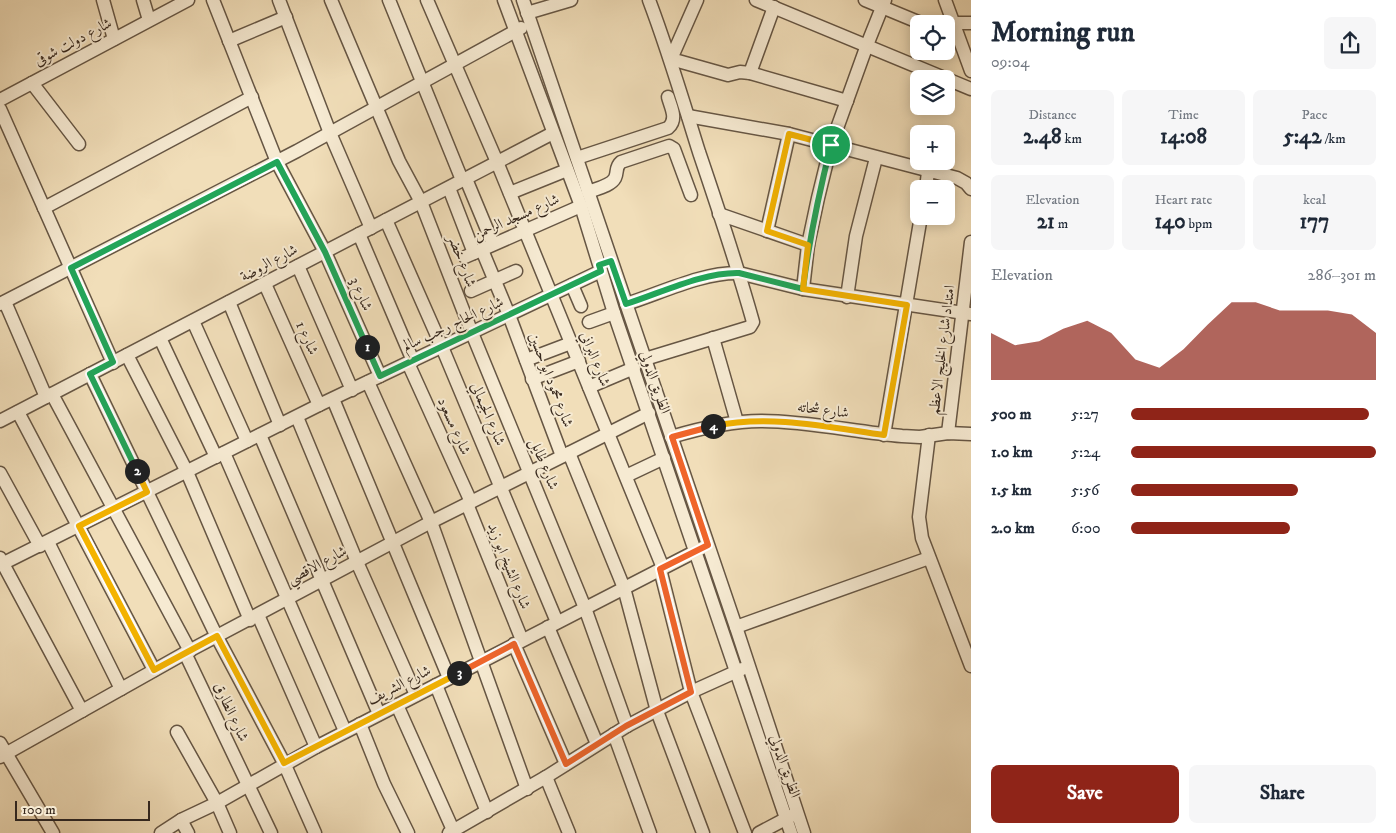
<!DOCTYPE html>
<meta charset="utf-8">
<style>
body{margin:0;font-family:"IM FELL DW Pica",Amiri,serif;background:#f6f6f7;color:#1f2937;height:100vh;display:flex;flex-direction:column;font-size:19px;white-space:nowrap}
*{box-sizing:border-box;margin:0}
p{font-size:16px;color:#747a83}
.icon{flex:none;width:28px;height:28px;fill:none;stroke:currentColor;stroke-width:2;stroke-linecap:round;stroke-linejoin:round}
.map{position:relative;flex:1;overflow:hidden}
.side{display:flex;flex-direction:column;background:#fff;width:425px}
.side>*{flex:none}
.buttons{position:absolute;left:910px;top:15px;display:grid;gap:10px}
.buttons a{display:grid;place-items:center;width:45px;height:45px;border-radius:8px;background:#fff;box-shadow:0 2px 12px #0003;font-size:25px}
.scale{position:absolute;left:15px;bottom:12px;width:135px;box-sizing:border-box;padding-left:5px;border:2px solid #37281d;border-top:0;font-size:14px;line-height:18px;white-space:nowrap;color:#37281d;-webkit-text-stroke:4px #f6ead2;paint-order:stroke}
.pin{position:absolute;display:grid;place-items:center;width:42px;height:42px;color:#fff;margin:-21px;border:2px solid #fff;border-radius:50%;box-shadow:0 1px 5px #0007}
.km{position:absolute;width:25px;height:25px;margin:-12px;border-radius:50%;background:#222;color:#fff;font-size:14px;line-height:25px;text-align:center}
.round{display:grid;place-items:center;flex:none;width:52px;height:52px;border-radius:8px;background:#f6f6f7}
.summary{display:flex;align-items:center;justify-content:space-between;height:85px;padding:0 20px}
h1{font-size:28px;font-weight:800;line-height:38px}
.figures{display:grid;grid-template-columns:repeat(3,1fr);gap:8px;height:85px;padding:5px 20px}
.figures div{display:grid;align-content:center;border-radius:8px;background:#f6f6f7;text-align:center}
.figures b{font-size:21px;font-weight:800}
.figures small{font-size:14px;font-weight:400}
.figures p{font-size:14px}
.chart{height:140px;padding:10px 20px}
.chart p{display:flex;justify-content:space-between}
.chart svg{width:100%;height:90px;margin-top:5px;fill:#8f2418;opacity:.7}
.action{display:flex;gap:10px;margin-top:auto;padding:10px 20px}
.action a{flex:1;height:58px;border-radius:8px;background:#8f2418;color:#fff;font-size:20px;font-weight:800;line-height:58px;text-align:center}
.action a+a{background:#f6f6f7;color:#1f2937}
ul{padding:0 20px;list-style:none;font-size:16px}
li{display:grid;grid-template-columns:80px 60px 1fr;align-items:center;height:38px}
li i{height:12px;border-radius:6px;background:#8f2418}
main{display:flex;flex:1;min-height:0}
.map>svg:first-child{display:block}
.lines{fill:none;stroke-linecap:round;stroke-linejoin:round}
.minor-casing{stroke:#665644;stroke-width:15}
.minor{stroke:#f6ead2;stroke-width:12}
.split-1-casing{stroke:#fff;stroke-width:10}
.split-2-casing{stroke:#fff;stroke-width:10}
.split-3-casing{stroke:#fff;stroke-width:10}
.split-4-casing{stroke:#fff;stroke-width:10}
.split-5-casing{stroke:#fff;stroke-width:10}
.split-1{stroke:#22a559;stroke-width:6}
.split-2{stroke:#22a559;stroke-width:6}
.split-3{stroke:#f5b400;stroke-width:6}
.split-4{stroke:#f0652b;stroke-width:6}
.split-5{stroke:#f5b400;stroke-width:6}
.labels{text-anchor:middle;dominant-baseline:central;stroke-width:4;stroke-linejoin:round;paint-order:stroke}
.street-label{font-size:15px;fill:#37281d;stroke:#f6ead2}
</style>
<main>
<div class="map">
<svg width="971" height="833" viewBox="0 0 971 833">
<rect width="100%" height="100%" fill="#f1deb9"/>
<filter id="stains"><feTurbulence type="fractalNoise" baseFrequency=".004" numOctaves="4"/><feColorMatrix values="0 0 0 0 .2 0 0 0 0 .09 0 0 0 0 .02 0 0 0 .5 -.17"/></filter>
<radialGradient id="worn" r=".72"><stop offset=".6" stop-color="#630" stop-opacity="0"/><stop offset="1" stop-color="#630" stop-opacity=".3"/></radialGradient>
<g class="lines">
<!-- minor casing -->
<g class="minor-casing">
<g id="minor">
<path d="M 103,0 L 114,39"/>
<path d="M 143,0 L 149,20"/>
<path d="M 213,0 L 277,162 L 325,252 L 380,376"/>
<path d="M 279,0 L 330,133 L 371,228"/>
<path d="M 331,0 L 399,161 L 421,202 L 472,333 L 585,608 L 627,726"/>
<path d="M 389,0 L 462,180"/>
<path d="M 427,0 L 497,162 L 663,568"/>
<path d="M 504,0 L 581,206 L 614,313 L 791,833"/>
<path d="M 523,0 L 736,627 L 804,833"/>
<path d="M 697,0 L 671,59 L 728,75 L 740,72 L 750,73 L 847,101"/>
<path d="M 756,0 L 971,89"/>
<path d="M 865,0 L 923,24"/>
<path d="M 945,0 L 971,71"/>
<path d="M 527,13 L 571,0"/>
<path d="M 954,23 L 971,23"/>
<path d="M 229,41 L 286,17"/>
<path d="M 750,73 L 774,7"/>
<path d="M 32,83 L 79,144"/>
<path d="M 0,100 L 188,0"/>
<path d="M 0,109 L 113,363"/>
<path d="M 688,116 L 789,134 L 957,178 L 966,183 L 971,189"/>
<path d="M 577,158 L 668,128 C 678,119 671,108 668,97"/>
<path d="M 466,179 L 493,244"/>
<path d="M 449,188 L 474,253"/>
<path d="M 926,189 L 928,172"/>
<path d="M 588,192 C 595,189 611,186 615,178 C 618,172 615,167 621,162 L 669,146 L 674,149 L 691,195"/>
<path d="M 510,193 L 567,170"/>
<path d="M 44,208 L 252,97"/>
<path d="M 719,214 L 808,245"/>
<path d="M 386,220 L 442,347 L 557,622"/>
<path d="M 767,231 L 789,134"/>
<path d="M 359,234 L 413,361"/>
<path d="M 482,250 L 509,315 L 562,456"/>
<path d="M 465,257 L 581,206"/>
<path d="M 298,266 L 352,390"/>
<path d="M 265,284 L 319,405"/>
<path d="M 572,285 L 581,306"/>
<path d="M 803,289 L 808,245 L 818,198 L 831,145 L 867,45 L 885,0"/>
<path d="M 471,291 L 516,271"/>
<path d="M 847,297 L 856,236 L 876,158"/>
<path d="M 5,302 L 46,397"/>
<path d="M 229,302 L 280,425"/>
<path d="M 0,304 L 297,151 L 521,28"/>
<path d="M 626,304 C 661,293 703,272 739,273 L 803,289 L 971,314"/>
<path d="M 193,321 L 247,441"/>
<path d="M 589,322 L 614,313"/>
<path d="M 160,338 L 216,457"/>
<path d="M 713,338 L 737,422"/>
<path d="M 127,355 L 187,472 L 250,620"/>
<path d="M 645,359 L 750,327 L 753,322 C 737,265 718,208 699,152 C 683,101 668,50 649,0"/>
<path d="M 526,360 L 571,343"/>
<path d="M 408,363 L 471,502"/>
<path d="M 90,374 L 217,637 L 284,763 L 315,833"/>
<path d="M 532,379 L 579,361"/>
<path d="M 368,382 L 431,522 L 527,789"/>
<path d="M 589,387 L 634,368"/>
<path d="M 52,394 L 190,651"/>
<path d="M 333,399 L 449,678"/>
<path d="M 18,412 L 154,670"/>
<path d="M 297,417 L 357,562 L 416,695"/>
<path d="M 0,421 L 553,133"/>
<path d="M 948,433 L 971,242"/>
<path d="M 260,435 L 379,714"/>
<path d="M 884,435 L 921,216"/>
<path d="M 929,435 L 919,517 L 922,538 L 971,666"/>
<path d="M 671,437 C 701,428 730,421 761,421 C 808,421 855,432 902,436 L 920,437 L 948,433 L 971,434"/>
<path d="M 224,453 L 345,731"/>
<path d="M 569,453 L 624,588 L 657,711 L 703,833"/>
<path d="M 0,473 L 40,546"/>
<path d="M 626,476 L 664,458"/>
<path d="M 467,504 L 522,640"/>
<path d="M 48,542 L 121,689"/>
<path d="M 0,558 L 82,711"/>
<path d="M 0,565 L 319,405 L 601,271"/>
<path d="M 660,569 L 691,692 L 745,833"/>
<path d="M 258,615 L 316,747"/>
<path d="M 548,627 L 597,744"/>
<path d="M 736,627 L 929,558"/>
<path d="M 514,644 L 566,764"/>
<path d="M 185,653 L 271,833"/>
<path d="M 436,685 L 487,812"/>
<path d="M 397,705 L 453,830"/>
<path d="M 360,724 L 384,784 L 408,833"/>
<path d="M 177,732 L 217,803 L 230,833"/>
<path d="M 614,734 L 650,833"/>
<path d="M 0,743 L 53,833"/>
<path d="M 0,757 L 185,653 L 431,522 L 649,413"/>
<path d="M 546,777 L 569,833"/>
<path d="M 181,820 L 188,833"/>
<path d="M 161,833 L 181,820 L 217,803 L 316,747 L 704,547"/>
<path d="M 449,833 L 546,777 L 627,726 L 691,692 L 742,669"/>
<path d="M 759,833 L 793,815"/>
</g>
</g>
<!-- minor -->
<use href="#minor" class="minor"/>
</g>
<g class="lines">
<!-- split-1 casing -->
<g class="split-1-casing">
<path id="split-1" d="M 367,347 L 380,376 L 601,271 L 599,265 L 611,261 L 626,304 C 661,293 703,272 739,273 L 803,289 C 809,240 819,193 831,145"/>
</g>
<!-- split-2 casing -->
<g class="split-2-casing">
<path id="split-2" d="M 137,471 L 90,374 L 113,362 L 71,268 L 277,162 L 325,252 L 367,347"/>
</g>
<!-- split-3 casing -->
<g class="split-3-casing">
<path id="split-3" d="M 137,471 L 147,492 L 79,526 L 154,670 L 217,636 L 284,763 L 459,673"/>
</g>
<!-- split-4 casing -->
<g class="split-4-casing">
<path id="split-4" d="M 459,673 L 514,644 L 566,764 L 626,726 L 691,692 L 660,569 L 708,545 L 672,437 L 713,426"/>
</g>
<!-- split-5 casing -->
<g class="split-5-casing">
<path id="split-5" d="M 713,426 C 770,414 828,427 884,435 L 907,305 L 803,289 L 808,245 L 767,231 L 789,134 L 831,145"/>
</g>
<!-- split-1 -->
<use href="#split-1" class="split-1"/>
<!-- split-2 -->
<use href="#split-2" class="split-2"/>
<!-- split-3 -->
<use href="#split-3" class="split-3"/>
<!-- split-4 -->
<use href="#split-4" class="split-4"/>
<!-- split-5 -->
<use href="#split-5" class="split-5"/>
</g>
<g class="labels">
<!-- street labels -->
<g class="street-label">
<text transform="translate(73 42) rotate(-28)">شارع دولت شوقى</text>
<text transform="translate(516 217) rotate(-24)">شارع مسجد الرحمن</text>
<text transform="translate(462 261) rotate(69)">شارع خضر</text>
<text transform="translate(269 263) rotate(-28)">شارع الروضة</text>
<text transform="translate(361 294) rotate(66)">شارع 3</text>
<text transform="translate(453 324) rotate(-25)">شارع الحاج رجب سالم</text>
<text transform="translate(307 338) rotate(66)">شارع 1</text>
<text transform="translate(942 350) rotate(-83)">امتداد شارع الخليج الاعظم</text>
<text transform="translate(595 359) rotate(68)">شارع البراني</text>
<text transform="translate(551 380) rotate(69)">شارع محمود ابو حسين</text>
<text transform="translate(655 382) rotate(71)">الطريق الدولي</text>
<text transform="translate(823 410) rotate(7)">شارع شحاته</text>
<text transform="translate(488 414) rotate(67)">شارع الجيمالي</text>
<text transform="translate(454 426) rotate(66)">شارع مسعود</text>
<text transform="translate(544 464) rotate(68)">شارع طايل</text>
<text transform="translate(317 565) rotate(-28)">شارع الاقصي</text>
<text transform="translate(509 566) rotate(68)">شارع الشيخ ابو زيد</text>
<text transform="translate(399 685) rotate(-27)">شارع الشريف</text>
<text transform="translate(231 712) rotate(65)">شارع الطارق</text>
<text transform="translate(785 766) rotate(71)">الطريق الدولي</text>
</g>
</g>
<rect width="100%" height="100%" filter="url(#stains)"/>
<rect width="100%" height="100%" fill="url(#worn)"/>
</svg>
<div class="buttons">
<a><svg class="icon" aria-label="locate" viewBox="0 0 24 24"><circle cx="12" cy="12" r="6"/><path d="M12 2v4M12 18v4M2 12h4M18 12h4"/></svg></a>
<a><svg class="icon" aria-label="layers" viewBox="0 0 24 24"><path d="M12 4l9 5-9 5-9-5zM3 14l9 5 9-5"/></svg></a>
<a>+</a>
<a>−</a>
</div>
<div class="scale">100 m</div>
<div class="pin" style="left:831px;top:145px;background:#1e9e55"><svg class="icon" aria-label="arrive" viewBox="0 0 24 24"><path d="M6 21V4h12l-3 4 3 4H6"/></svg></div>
<b class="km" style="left:367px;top:347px">1</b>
<b class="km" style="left:137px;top:471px">2</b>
<b class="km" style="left:459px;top:673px">3</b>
<b class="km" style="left:713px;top:426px">4</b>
</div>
<section class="side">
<div class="summary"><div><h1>Morning run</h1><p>09:04</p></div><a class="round"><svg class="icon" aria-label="share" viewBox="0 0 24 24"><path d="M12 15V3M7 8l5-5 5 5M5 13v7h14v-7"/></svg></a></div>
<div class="figures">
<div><p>Distance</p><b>2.48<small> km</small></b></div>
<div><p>Time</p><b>14:08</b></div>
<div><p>Pace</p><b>5:42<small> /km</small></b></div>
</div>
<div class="figures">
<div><p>Elevation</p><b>21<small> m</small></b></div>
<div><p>Heart rate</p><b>140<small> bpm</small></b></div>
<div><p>kcal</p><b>177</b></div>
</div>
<div class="chart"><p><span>Elevation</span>286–301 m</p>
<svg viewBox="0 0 160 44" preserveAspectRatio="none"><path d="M0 44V21L10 27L20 25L30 19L40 15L50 21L60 34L70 38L80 29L90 17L100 6L110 6L120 10L130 10L140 10L150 12L160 21V44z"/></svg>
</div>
<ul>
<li><b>500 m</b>5:27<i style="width:97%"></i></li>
<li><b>1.0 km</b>5:24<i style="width:100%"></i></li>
<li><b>1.5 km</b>5:56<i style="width:68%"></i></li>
<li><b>2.0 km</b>6:00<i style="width:65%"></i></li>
</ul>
<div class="action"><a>Save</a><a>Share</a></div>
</section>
</main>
